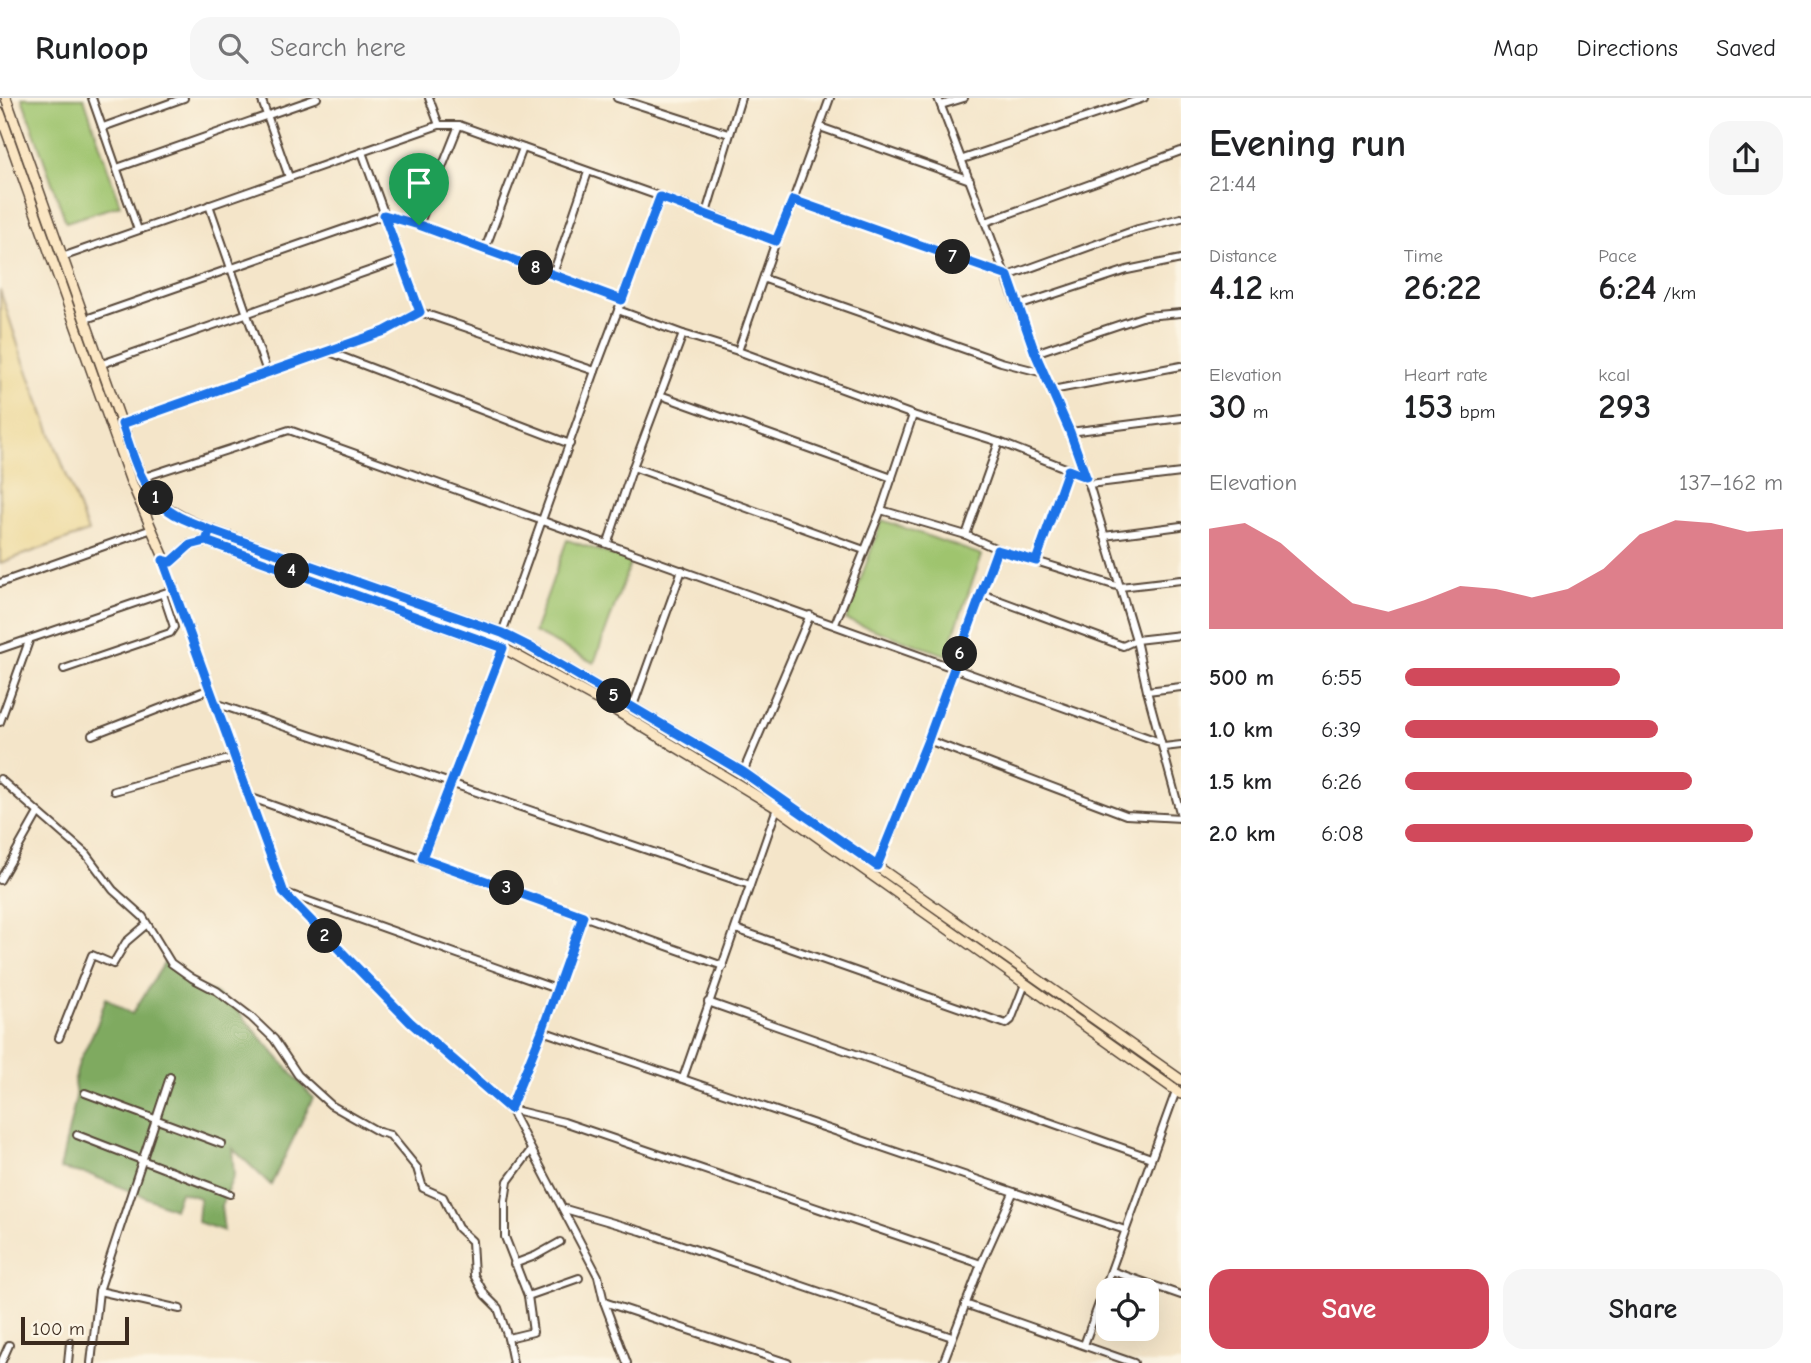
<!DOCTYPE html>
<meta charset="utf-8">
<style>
body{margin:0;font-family:"Comic Neue",sans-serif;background:#f6f6f6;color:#202124;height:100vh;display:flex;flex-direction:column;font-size:26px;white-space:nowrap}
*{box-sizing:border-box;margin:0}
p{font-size:23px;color:#757577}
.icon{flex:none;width:38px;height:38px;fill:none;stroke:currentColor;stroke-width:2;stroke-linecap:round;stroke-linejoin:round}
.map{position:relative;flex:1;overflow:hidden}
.panel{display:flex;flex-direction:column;background:#fff;width:630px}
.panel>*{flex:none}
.tools{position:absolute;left:1096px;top:1180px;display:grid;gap:14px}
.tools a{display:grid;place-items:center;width:63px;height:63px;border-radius:14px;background:#fff;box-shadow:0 7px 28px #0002;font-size:35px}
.scale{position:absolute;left:21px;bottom:18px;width:108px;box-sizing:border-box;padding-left:7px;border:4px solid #3b2a1e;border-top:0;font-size:19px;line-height:24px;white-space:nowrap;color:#3b2a1e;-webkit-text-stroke:5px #fcf5e5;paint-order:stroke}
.pin{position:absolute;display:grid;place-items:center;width:60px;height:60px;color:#fff;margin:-72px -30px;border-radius:50% 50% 50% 0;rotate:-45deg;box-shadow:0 0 7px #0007}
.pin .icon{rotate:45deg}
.km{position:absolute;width:35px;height:35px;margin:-18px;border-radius:50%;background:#222;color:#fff;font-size:19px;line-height:35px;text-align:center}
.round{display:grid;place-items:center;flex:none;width:74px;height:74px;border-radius:21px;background:#f6f6f6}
.summary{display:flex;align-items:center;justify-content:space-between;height:119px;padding:0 28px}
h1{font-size:38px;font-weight:600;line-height:52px}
.metrics{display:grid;grid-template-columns:repeat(3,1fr);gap:10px;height:119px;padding:7px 28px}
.metrics div{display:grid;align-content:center}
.metrics b{font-size:35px;font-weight:600}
.metrics small{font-size:19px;font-weight:400}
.metrics p{font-size:19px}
.chart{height:196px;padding:14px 28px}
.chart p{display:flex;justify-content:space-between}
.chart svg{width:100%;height:126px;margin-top:7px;fill:#d1495b;opacity:.7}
.cta{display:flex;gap:14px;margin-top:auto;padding:14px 28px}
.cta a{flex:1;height:80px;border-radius:21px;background:#d1495b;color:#fff;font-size:28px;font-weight:600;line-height:80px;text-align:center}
.cta a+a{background:#f6f6f6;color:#202124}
ul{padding:0 28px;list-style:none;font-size:23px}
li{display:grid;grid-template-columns:112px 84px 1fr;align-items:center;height:52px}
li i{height:18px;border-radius:9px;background:#d1495b}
header{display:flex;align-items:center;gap:42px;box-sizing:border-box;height:98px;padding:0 35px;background:#fff;border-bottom:2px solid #e0e0e0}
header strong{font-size:33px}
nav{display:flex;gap:38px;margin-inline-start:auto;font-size:24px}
.search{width:490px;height:63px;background:#f6f6f6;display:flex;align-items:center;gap:18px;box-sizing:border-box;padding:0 24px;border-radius:21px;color:#757577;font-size:26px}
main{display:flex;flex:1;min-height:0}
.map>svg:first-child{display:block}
.green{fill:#9fc46e;stroke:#6d7746;stroke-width:2}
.forest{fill:#7faa61;stroke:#5d6a40;stroke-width:2}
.sand{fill:#eeda9e;stroke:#94825e;stroke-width:2}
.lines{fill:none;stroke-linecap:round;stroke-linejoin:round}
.street-casing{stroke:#574638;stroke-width:10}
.secondary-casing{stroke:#574638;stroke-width:12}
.street{stroke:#fff;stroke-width:6}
.secondary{stroke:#fbe6c3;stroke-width:9}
.route-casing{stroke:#fff;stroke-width:14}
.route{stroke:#1a73e8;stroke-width:9}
</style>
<header>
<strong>Runloop</strong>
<div class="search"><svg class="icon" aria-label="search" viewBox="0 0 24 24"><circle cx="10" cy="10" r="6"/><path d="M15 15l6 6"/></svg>Search here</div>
<nav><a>Map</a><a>Directions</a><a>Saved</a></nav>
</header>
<main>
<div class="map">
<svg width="1181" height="1265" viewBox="0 0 1181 1265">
<rect width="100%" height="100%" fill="#fcf5e5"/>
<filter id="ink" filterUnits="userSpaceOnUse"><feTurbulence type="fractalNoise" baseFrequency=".0143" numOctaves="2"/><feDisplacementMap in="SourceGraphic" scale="14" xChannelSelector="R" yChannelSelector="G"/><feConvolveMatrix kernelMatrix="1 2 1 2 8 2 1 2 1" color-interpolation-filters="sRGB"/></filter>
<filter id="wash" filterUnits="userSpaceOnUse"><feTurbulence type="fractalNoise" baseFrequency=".00686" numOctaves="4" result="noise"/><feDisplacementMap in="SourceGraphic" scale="28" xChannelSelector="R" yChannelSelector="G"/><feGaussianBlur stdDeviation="1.57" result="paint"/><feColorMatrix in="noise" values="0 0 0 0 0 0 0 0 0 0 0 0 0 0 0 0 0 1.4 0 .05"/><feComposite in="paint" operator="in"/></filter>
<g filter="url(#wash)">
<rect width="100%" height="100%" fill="#f4e5c9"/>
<!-- green -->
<g class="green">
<path d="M 22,0 L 84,0 L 120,107 L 66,124 Z"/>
<path d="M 882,422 L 982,457 L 946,557 L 846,522 Z"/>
<path d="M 567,442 L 631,463 L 594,565 L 534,534 Z"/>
</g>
<!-- forest -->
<path class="forest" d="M 165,864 L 189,885 L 217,896 L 238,913 L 313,1000 L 271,1087 L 232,1050 L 234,1077 L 221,1108 L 224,1133 L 198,1124 L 200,1100 L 180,1094 L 174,1111 L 91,1077 L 60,1071 L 76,999 L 74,984 L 79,964 L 97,927 L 106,900 L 132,916 Z"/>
<!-- sand -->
<path class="sand" d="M 0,192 L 21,256 L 88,434 L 0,465 Z"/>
</g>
<g filter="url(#ink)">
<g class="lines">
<!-- street casing -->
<g class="street-casing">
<g id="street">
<path d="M 92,0 L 138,132"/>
<path d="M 261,0 L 289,79"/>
<path d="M 429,0 L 439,27"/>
<path d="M 617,0 L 729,36"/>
<path d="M 938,0 L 1035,255 L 1070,334 L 1089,386 L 1136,542 L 1147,593 L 1181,718"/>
<path d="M 941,7 L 964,0"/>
<path d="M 459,27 L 419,127 L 622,202"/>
<path d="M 103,29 L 184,0"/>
<path d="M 820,29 L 970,82"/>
<path d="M 362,54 L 420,214"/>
<path d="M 963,61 L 1144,0"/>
<path d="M 117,70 L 317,0"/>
<path d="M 793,102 L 1008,178 L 1138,131 L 1181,120"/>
<path d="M 209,107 L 267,274"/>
<path d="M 706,115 L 741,0"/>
<path d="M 986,124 L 1181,53"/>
<path d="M 485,151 L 523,50"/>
<path d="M 62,159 L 439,27 L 459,27 L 706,115 L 776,143"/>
<path d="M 553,176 L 588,74"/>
<path d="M 765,181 L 1001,264 L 1044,275"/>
<path d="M 1018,208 L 1127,172 L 1181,161"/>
<path d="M 618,212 L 683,236"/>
<path d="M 86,221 L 384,117 L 419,127"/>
<path d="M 327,253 L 570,346"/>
<path d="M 738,253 L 776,143 L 793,102 L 830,0"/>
<path d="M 1035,255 L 1145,218 L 1181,215"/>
<path d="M 102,266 L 400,162"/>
<path d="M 1052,292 L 1181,268"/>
<path d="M 660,297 L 892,380"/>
<path d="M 122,326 L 385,233 L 420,214 L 595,273"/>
<path d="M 1070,334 L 1181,320"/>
<path d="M 633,369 L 864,452"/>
<path d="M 141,380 L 289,332 L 1160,644"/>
<path d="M 1089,386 L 1181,375"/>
<path d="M 881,412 L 966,437 L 997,451 L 1120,489 L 1181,482"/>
<path d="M 966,437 L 999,344"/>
<path d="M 1104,438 L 1181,428"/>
<path d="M 608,444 L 633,369 L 683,236 L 738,253 L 913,317 L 999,344 L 1086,378"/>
<path d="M 164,463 L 284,795 L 410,924 L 510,1011 L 598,1178 L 604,1204 L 627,1265"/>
<path d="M 1036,463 L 1068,372"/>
<path d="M 0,485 L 152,431"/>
<path d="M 982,496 L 1123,548 L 1136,542 L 1181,537"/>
<path d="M 835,526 L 881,412 L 913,317"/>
<path d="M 502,535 L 595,273 L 661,99"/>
<path d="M 0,551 L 173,492"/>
<path d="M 64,571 L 170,535 L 174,529 L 163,496"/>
<path d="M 1147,593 L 1181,589"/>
<path d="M 215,605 L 750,787"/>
<path d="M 633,608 L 682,472"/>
<path d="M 0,624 L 29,543"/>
<path d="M 92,637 L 210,591"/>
<path d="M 928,642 L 1126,717 L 1181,720"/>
<path d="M 1164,649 L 1181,647"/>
<path d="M 743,674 L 810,517"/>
<path d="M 0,681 L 86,756 L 113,792 L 143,819 L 171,865 L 192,880 L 217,893 L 251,919 L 274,941 L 298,977 L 331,1007 L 379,1034 L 390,1037 L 417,1070 L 423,1090 L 443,1099 L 458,1130 L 472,1143 L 474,1177 L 485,1197 L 498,1210 L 508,1240 L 513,1265"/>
<path d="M 114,693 L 236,659"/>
<path d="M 249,699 L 723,868"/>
<path d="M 422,760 L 503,550"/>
<path d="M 877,768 L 928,642 L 997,451"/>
<path d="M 0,782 L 38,715"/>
<path d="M 286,795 L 556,891"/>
<path d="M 583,818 L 542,933 L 510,1011 L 564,1024 L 981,1166"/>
<path d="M 736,831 L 1006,926 L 1011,922 L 1025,886"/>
<path d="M 708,904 L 1151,1060"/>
<path d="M 542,933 L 1125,1132"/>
<path d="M 59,940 L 92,857 L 113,866 L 126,844 L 146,827"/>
<path d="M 683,980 L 777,710"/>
<path d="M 85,995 L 222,1046"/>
<path d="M 77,1037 L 230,1096"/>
<path d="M 565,1111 L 641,1133 L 952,1239"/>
<path d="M 514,1166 L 535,1158 L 560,1144"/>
<path d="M 1112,1173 L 1181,1197"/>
<path d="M 99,1193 L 180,1211"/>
<path d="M 528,1198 L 579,1180"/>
<path d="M 604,1204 L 788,1265"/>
<path d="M 965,1206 L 1134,1265"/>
<path d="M 508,1240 L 533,1234 L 528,1198 L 505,1139 L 505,1103 L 508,1083 L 531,1052"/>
<path d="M 1084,1247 L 1176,993"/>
<path d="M 1,1265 L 9,1247"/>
<path d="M 68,1265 L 70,1244"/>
<path d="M 91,1265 L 99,1193 L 170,979"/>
<path d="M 943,1265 L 981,1166 L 1013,1095"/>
</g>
</g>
<!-- secondary casing -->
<g class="secondary-casing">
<g id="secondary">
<path d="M 6,0 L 141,380 C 166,413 173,416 210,432 L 502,535 L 528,548 L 743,674 L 1181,982"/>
<path d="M 0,15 L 130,381 L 166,464 L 171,464 L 190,447 L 207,443 L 503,550 L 600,603 L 777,710 L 1181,996"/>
</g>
</g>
<!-- street -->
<use href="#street" class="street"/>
<!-- secondary -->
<use href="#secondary" class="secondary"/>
</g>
</g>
<g class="lines" filter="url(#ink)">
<!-- route casing -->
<g class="route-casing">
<path id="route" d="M 419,127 L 384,117 L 420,214 L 385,233 L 122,326 C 132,354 139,385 161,406 C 174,419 194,425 210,432 L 206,443 L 190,447 L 171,464 L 163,462 L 284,795 L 410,924 L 510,1011 L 542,933 L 583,818 L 422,760 L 503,550 L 206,443 L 210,432 L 502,535 L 528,548 L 743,674 L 877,768 L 928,642 L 997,452 L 1036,463 L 1068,372 L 1086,379 L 1070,334 L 1035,255 L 1008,178 L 793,102 L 776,143 L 660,99 L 622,202 L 419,127"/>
</g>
<!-- route -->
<use href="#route" class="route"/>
</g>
</svg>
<div class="tools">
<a><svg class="icon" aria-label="locate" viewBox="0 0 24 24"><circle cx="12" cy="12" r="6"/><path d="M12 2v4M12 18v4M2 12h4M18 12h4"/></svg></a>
</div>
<div class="scale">100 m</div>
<div class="pin" style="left:419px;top:127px;background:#1e9e55"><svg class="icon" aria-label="arrive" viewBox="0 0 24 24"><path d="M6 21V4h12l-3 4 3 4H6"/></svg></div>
<b class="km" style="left:156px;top:400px">1</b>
<b class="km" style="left:325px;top:838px">2</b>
<b class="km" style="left:507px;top:790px">3</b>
<b class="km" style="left:292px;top:473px">4</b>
<b class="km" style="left:614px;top:598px">5</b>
<b class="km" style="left:960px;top:556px">6</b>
<b class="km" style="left:953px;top:159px">7</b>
<b class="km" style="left:536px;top:170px">8</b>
</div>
<section class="panel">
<div class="summary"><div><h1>Evening run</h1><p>21:44</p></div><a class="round"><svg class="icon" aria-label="share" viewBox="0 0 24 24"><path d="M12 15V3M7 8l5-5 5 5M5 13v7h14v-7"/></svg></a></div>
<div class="metrics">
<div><p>Distance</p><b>4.12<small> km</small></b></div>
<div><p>Time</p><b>26:22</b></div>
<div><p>Pace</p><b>6:24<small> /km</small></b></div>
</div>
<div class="metrics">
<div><p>Elevation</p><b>30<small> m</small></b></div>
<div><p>Heart rate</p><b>153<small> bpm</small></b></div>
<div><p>kcal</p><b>293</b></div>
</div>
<div class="chart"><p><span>Elevation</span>137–162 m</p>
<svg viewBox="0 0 160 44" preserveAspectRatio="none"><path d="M0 44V9L10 7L20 14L30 25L40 35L50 38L60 34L70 29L80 30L90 33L100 30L110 23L120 11L130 6L140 7L150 10L160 9V44z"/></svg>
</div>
<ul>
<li><b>500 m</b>6:55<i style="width:57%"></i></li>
<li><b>1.0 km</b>6:39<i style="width:67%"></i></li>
<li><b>1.5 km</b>6:26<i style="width:76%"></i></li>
<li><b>2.0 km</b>6:08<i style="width:92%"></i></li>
</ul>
<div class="cta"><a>Save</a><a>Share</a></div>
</section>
</main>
